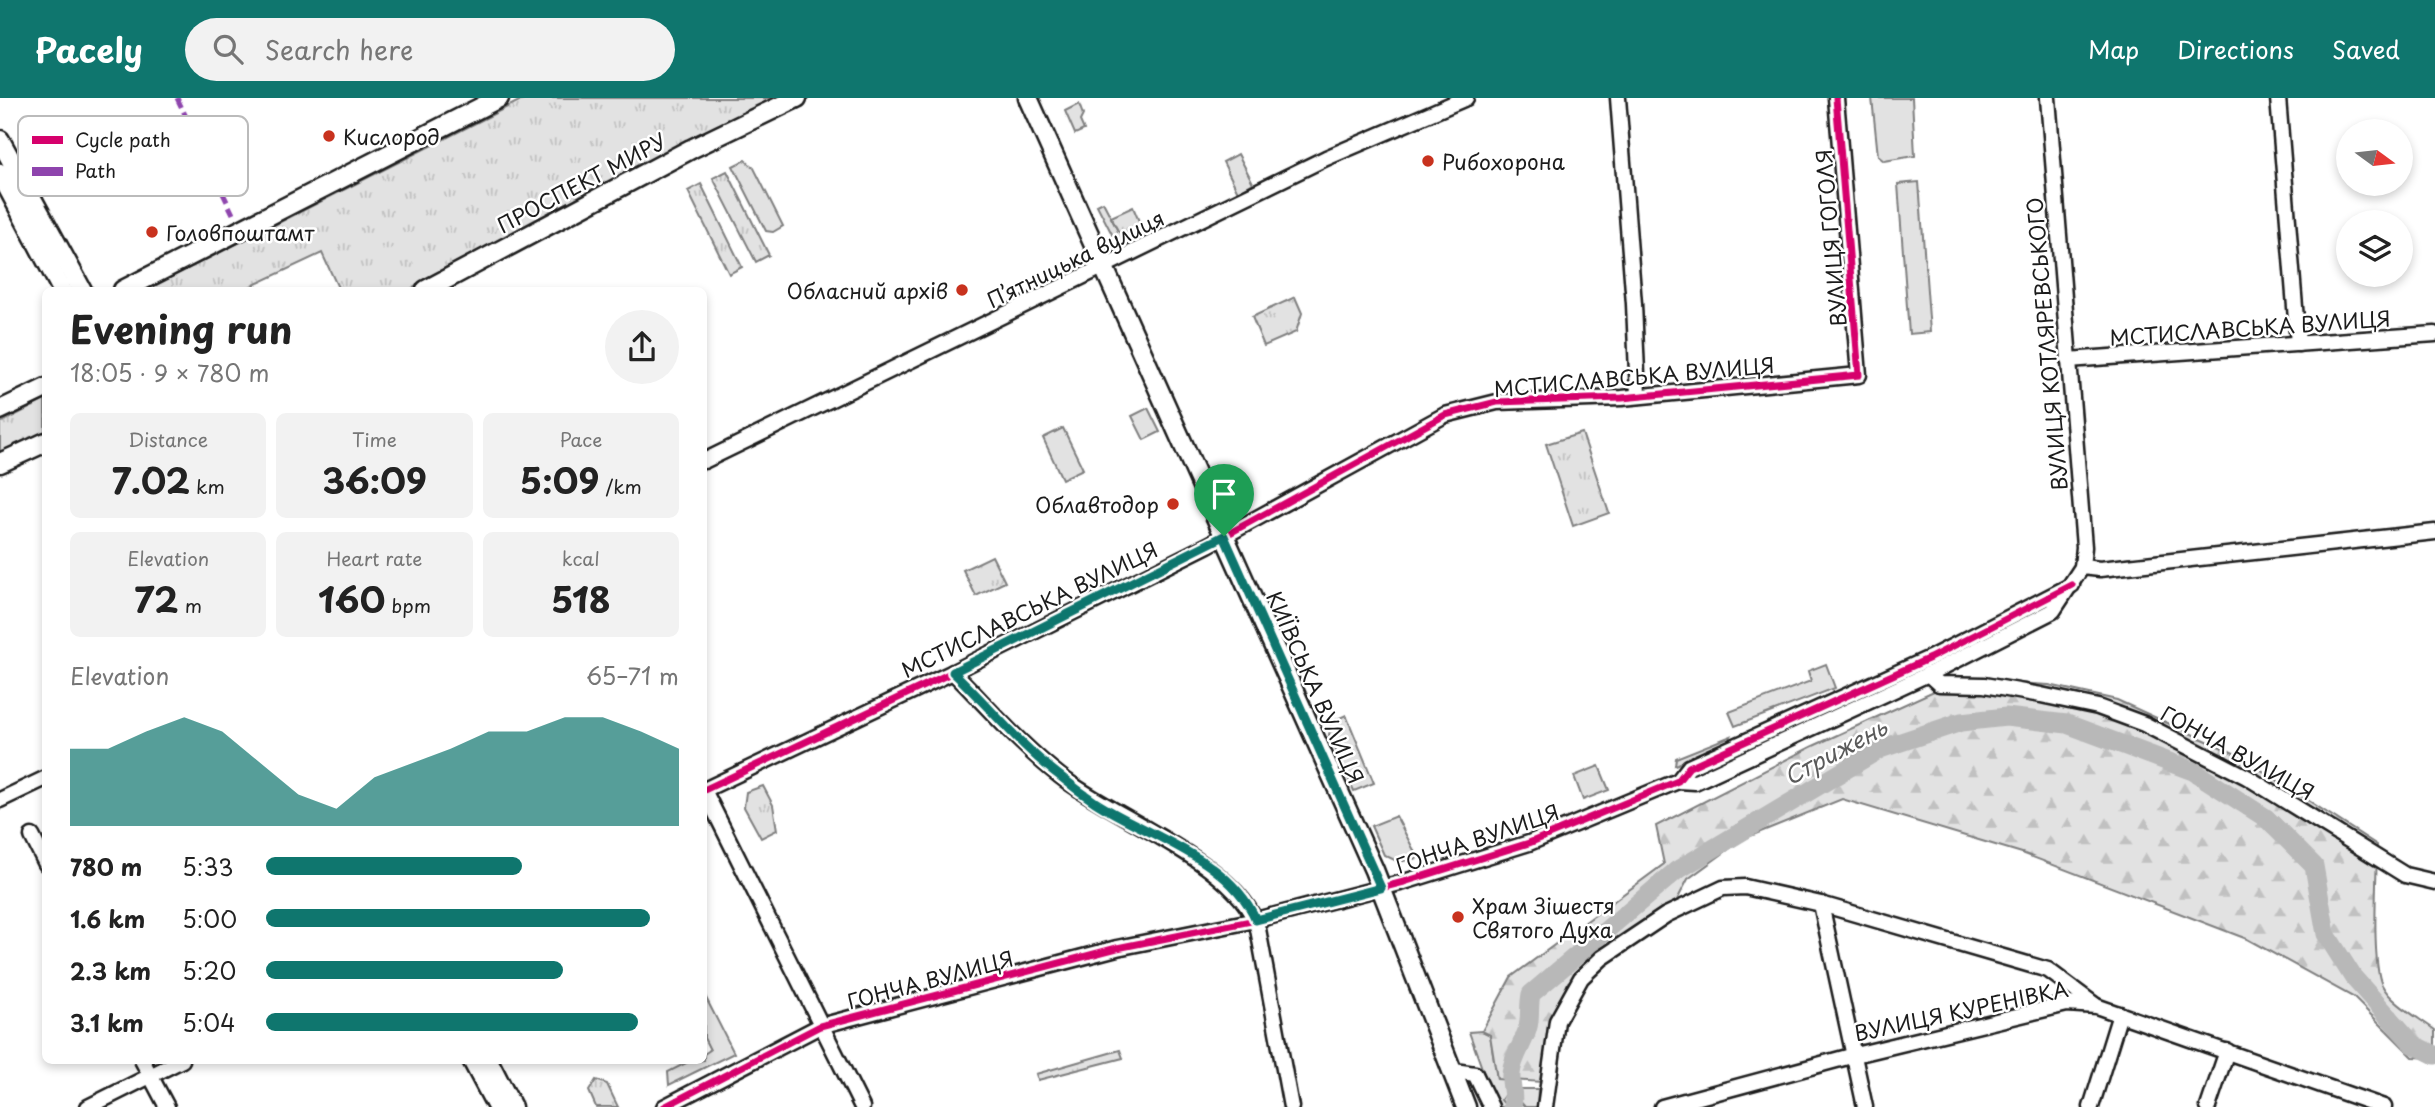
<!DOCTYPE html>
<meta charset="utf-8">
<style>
body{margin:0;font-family:"Playpen Sans",sans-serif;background:#f2f2f2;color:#222;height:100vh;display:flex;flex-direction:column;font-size:26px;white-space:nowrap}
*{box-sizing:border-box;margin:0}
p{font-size:23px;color:#767676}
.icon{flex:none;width:38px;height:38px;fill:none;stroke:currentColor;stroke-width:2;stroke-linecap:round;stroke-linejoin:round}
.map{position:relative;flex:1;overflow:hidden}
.details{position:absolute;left:42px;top:189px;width:665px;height:777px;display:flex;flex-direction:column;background:#fff;border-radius:10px;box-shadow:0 4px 10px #0003}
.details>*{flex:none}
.needle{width:46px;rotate:105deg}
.controls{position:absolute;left:2336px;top:21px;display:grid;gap:14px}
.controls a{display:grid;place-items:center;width:77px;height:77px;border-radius:50%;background:#fff;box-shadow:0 4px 10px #0003;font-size:35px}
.pin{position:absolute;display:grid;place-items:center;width:60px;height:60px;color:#fff;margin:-72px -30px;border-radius:50% 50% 50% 0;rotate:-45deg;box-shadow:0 0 7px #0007}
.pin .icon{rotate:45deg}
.round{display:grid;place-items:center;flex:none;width:74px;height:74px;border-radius:37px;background:#f2f2f2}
.summary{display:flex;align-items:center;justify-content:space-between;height:119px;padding:0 28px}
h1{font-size:38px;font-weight:700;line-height:52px}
.stats{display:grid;grid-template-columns:repeat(3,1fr);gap:10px;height:119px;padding:7px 28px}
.stats div{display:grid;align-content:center;border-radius:10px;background:#f2f2f2;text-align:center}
.stats b{font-size:35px;font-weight:700}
.stats small{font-size:19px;font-weight:400}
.stats p{font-size:19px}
.chart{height:196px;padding:14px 28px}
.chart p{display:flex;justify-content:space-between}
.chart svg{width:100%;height:126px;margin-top:7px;fill:#0f766e;opacity:.7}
ul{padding:0 28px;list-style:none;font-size:23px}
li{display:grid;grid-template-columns:112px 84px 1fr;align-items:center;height:52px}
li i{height:18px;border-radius:9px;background:#0f766e}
header{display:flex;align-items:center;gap:42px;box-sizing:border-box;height:98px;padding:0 35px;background:#0f766e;color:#fff}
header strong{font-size:33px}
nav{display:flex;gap:38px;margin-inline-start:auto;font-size:24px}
.search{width:490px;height:63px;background:#f2f2f2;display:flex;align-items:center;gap:18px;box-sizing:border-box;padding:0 24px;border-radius:38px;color:#767676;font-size:26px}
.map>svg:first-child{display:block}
.grass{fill:#e2e2e2;stroke:#7f7f7f;stroke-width:2}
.forest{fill:url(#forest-firs);stroke:#7f7f7f;stroke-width:2}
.park{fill:url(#park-tufts);stroke:#7f7f7f;stroke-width:2}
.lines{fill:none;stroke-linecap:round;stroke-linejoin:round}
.river{stroke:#b8b8b8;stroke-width:19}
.minor-casing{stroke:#1c1c1c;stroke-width:19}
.major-casing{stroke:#1c1c1c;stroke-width:23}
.minor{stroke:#fff;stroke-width:14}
.major{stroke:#fff;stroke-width:18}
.quiet{stroke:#8e44ad;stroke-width:5;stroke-dasharray:10 5;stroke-linecap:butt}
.cycleway-casing{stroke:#fff;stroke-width:11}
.cycleway{stroke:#d6006c;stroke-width:7}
.route-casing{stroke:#fff;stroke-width:14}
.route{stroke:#0f766e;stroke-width:9}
.poi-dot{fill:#c8321e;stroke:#fff;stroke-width:2.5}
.labels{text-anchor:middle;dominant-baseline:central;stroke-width:5;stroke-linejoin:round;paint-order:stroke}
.poi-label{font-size:21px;fill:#1c1c1c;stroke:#fff;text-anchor:start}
.street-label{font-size:21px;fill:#1c1c1c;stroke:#fff}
.water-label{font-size:23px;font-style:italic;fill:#5a5a5a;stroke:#fff}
.key{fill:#fff;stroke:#bbb;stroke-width:2}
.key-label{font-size:19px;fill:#1c1c1c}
</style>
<header>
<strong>Pacely</strong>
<div class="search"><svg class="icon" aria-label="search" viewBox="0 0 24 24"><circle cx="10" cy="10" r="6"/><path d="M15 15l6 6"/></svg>Search here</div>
<nav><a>Map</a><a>Directions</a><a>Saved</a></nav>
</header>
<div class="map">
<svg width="2435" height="1009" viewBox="0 0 2435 1009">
<defs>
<pattern id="forest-firs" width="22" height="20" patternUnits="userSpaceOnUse" patternTransform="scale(1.75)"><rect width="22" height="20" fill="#e2e2e2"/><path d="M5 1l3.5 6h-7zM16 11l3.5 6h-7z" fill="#c1c1c1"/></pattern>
<pattern id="park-tufts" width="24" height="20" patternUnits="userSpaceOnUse" patternTransform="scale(1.75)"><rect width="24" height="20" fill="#e2e2e2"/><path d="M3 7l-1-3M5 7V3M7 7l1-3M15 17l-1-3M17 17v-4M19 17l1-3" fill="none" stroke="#c1c1c1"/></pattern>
</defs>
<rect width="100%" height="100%" fill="#fff"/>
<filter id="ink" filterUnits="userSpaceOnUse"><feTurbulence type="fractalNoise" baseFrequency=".0143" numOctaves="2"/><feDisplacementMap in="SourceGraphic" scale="14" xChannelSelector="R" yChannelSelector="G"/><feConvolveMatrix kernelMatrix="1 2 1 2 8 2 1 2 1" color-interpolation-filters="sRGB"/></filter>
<g filter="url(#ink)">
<!-- grass -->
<g class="grass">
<path d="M 1872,0 L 1912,0 L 1915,58 L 1884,63 L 1878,58 Z"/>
<path d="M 1079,6 L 1083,17 L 1080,23 L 1084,32 L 1075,36 L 1065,13 Z"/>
<path d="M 1238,56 L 1253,85 L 1238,94 L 1223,64 Z"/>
<path d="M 745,62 L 754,70 L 783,128 L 773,134 L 766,133 L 733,68 Z"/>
<path d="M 1919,84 L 1930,234 L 1909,236 L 1898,86 Z"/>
<path d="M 1148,310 L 1160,334 L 1144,342 L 1132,318 Z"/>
<path d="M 1063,330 L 1083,371 L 1062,381 L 1043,340 Z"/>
<path d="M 1826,566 L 1835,590 L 1735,628 L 1729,614 L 1811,583 L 1808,573 Z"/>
<path d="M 1346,617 L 1374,685 L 1354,693 L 1329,637 L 1331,624 Z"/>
<path d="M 1731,638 L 1725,648 L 1675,667 L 1676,660 Z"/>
<path d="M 1599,668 L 1609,692 L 1583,702 L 1574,678 Z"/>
<path d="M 1396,718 L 1418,760 L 1399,764 L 1384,757 L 1371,728 Z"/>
<path d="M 704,896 L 734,955 L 669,987 L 668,974 L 690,963 L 704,962 L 704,956 L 710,952 L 704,940 Z"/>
<path d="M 1482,933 L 1490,936 L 1497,980 L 1511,983 L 1511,996 L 1505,996 L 1501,1002 L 1507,1009 L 1496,1009 L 1469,934 Z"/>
<path d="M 1518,991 L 1538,991 L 1537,1009 L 1525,1009 L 1517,1000 Z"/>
</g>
<!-- forest -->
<g class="forest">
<path d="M 1103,104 L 1118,133 L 1125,137 L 1141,128 L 1145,137 L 1124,146 L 1114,140 L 1097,107 Z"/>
<path d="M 1958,582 L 2049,587 L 2117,602 L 2238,657 L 2377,747 C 2377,777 2371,863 2382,887 C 2391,905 2419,920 2435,932 L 2435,960 L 2413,959 L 2353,899 L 2247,841 L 2022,755 L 1842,701 L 1743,741 L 1688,781 L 1675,806 L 1568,884 L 1550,942 L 1542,984 L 1497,981 L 1490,937 L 1482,933 L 1511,879 L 1664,766 L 1656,728 L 1811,649 Z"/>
</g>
<!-- park -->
<g class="park">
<path d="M 525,0 L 779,0 L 409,192 L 339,192 L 322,155 L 243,192 L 146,192 Z"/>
<path d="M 727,73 L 769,157 L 756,164 L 713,80 Z"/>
<path d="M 701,86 L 742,169 L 729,176 L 688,93 Z"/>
<path d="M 1133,109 L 1141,128 L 1125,137 L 1118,133 L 1111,119 Z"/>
<path d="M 1295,199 L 1302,215 L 1296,234 L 1264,248 L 1252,219 Z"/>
<path d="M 45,302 L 45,339 L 0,361 L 0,325 Z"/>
<path d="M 1582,335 L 1609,415 L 1573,428 L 1546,346 Z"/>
<path d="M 992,458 L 1005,484 L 976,498 L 963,472 Z"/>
<path d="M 763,688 L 773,707 L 777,732 L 761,740 L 744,709 L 746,694 Z"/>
<path d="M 1120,952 L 1123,960 L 1038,982 L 1036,976 Z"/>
<path d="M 596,982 L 607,986 L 618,1009 L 596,1009 L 589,993 Z"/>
</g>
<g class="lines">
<!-- river -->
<path class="river" d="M 1512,1009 C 1515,997 1510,988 1511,976 C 1512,957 1528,941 1529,923 C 1530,913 1529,906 1531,896 L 1676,773 L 1880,651 L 1961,624 L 2006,619 L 2067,626 L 2193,673 L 2266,720 L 2314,768 L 2326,836 L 2353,879 L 2413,946 L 2435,957"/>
<!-- minor casing -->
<g class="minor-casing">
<g id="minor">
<path d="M 1618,0 L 1634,206 L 1638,298"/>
<path d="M 2278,0 L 2298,246"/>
<path d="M 2068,262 L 2435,236"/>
<path d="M 704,363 L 1326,60 L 1466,0"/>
<path d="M 2082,469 L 2100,471 L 2435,434"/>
<path d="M 953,574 C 988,609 1020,647 1060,678 C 1113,720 1240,766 1258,831 L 1291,1009"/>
<path d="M 1928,576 L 1939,586 L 1984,587 L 2041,597 L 2098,609 L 2144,626 L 2247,679 L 2405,777 L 2435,784"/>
<path d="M 1678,683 L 1695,684 L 1935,573 L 2053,513 L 2082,469 L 2084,449 L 2048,0"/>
<path d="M 704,692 L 953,574 L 1208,447 L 1445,317 L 1497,304 L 1622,300 L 1859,277 L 1836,0"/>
<path d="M 704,692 L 862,1009"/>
<path d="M 0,702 L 46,680"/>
<path d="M 32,738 L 46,766"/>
<path d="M 1821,806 L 1865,1009"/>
<path d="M 142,962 L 167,1009"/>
<path d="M 1454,973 L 1475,976 L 1491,1009"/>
<path d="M 88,1009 L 182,962"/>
<path d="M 664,1009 L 820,928 L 1117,850 L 1256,822 L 1404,784 L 1529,745 L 1678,683 L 1689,669 L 1930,560 L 2072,487"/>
<path d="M 1545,1009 L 1557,923 L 1581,880 L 1602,860 L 1666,817 L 1723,790 L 1745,789 L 1821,806 L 2048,872 L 2095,907"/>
<path d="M 1662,1009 L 1855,957 L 2067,906 L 2096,908 L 2384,1009"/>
<path d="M 2091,1009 L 2120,916"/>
<path d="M 2208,1009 L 2227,953"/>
</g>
</g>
<!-- major casing -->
<g class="major-casing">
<g id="major">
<path d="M 1028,0 L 1374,772 L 1466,1009"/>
<path d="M 0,42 L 82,192"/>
<path d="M 0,75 L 62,192"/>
<path d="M 123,192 L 499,0"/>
<path d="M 426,192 L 691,51 L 797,0"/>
<path d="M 0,312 L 46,290"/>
<path d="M 0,365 L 46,344"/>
<path d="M 472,962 L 497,1009"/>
<path d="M 488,962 L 512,1009"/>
</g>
</g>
<!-- minor -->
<use href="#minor" class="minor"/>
<!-- major -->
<use href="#major" class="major"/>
<!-- quiet -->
<path class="quiet" d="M 177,0 L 233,116"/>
<!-- cycleway casing -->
<g class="cycleway-casing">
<g id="cycleway">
<path d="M 704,692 L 953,574 L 1208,447 L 1445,317 L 1497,304 L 1622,300 L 1859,277 L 1836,0"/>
<path d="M 664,1009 L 820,928 L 1117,850 L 1256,822 L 1404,784 L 1529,745 L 1678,683 L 1689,669 L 1930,560 L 2072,487"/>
</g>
</g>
<!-- cycleway -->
<use href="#cycleway" class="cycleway"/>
</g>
</g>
<g class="lines" filter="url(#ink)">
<!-- route casing -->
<g class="route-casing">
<path id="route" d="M 1224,438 L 1381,790 L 1256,822 C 1230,760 1147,738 1095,704 C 1083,696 1071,687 1060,678 C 1020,648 989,608 953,574 Z"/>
</g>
<!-- route -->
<use href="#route" class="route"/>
</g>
<!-- markers -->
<g class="poi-dot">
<circle cx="329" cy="38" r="7"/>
<circle cx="1428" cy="63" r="7"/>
<circle cx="152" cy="134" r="7"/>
<circle cx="962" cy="192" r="7"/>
<circle cx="1173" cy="406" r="7"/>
<circle cx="1458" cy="819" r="7"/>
</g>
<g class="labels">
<!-- poi labels -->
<g class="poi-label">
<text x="343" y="38">Кислород</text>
<text x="1442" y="63">Рибохорона</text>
<text x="166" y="134">Головпоштамт</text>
<text x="948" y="192" text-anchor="end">Обласний архів</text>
<text x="1159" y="406" text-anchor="end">Облавтодор</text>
<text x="1472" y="807">Храм Зішестя<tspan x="1472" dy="24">Святого Духа</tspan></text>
</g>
<!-- street labels -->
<g class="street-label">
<text transform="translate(581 84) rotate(-28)">ПРОСПЕКТ МИРУ</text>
<text transform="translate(1830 140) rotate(-95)">ВУЛИЦЯ ГОГОЛЯ</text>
<text transform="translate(1075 160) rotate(-26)">Пʼятницька вулиця</text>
<text transform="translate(2250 229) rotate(-4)">МСТИСЛАВСЬКА ВУЛИЦЯ</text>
<text transform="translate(2046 246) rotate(-95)">ВУЛИЦЯ КОТЛЯРЕВСЬКОГО</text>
<text transform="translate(1634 278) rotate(-5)">МСТИСЛАВСЬКА ВУЛИЦЯ</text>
<text transform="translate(1029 511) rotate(-26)">МСТИСЛАВСЬКА ВУЛИЦЯ</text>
<text transform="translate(1316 589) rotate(66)">КИЇВСЬКА ВУЛИЦЯ</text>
<text transform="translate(2238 654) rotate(29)">ГОНЧА ВУЛИЦЯ</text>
<text transform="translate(1477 740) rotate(-19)">ГОНЧА ВУЛИЦЯ</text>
<text transform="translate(930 881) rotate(-15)">ГОНЧА ВУЛИЦЯ</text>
<text transform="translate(1961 912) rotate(-12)">ВУЛИЦЯ КУРЕНІВКА</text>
</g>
<!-- water labels -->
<g class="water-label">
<text transform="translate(1835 653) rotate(-28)">Стрижень</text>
</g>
</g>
<!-- legend -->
<rect x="18" y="18" width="230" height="80" rx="10" class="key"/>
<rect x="32" y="38" width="31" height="8" fill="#d6006c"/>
<rect x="32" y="69" width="31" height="9" fill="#8e44ad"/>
<g class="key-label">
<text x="75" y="49">Cycle path</text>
<text x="75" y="80">Path</text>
</g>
</svg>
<div class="controls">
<a><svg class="needle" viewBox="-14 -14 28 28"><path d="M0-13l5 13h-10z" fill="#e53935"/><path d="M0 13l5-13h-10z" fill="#767676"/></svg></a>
<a><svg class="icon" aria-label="layers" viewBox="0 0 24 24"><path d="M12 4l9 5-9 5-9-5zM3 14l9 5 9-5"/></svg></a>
</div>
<div class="pin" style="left:1224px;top:438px;background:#1e9e55"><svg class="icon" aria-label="arrive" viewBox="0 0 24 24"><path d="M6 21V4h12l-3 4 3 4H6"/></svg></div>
<section class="details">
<div class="summary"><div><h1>Evening run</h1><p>18:05 · 9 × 780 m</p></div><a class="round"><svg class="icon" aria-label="share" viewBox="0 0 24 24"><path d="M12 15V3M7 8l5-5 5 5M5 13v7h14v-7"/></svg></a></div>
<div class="stats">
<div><p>Distance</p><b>7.02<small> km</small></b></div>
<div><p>Time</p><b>36:09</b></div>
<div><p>Pace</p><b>5:09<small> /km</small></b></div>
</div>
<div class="stats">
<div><p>Elevation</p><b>72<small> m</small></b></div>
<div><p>Heart rate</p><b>160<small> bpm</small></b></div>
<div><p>kcal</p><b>518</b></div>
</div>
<div class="chart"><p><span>Elevation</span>65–71 m</p>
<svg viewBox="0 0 160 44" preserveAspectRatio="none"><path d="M0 44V17L10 17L20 11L30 6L40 11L50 22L60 33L70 38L80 27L90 22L100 17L110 11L120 11L130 6L140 6L150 11L160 17V44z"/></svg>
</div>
<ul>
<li><b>780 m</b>5:33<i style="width:62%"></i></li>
<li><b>1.6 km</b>5:00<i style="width:93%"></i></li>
<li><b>2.3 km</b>5:20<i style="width:72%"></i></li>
<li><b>3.1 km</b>5:04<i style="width:90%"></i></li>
</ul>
</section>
</div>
